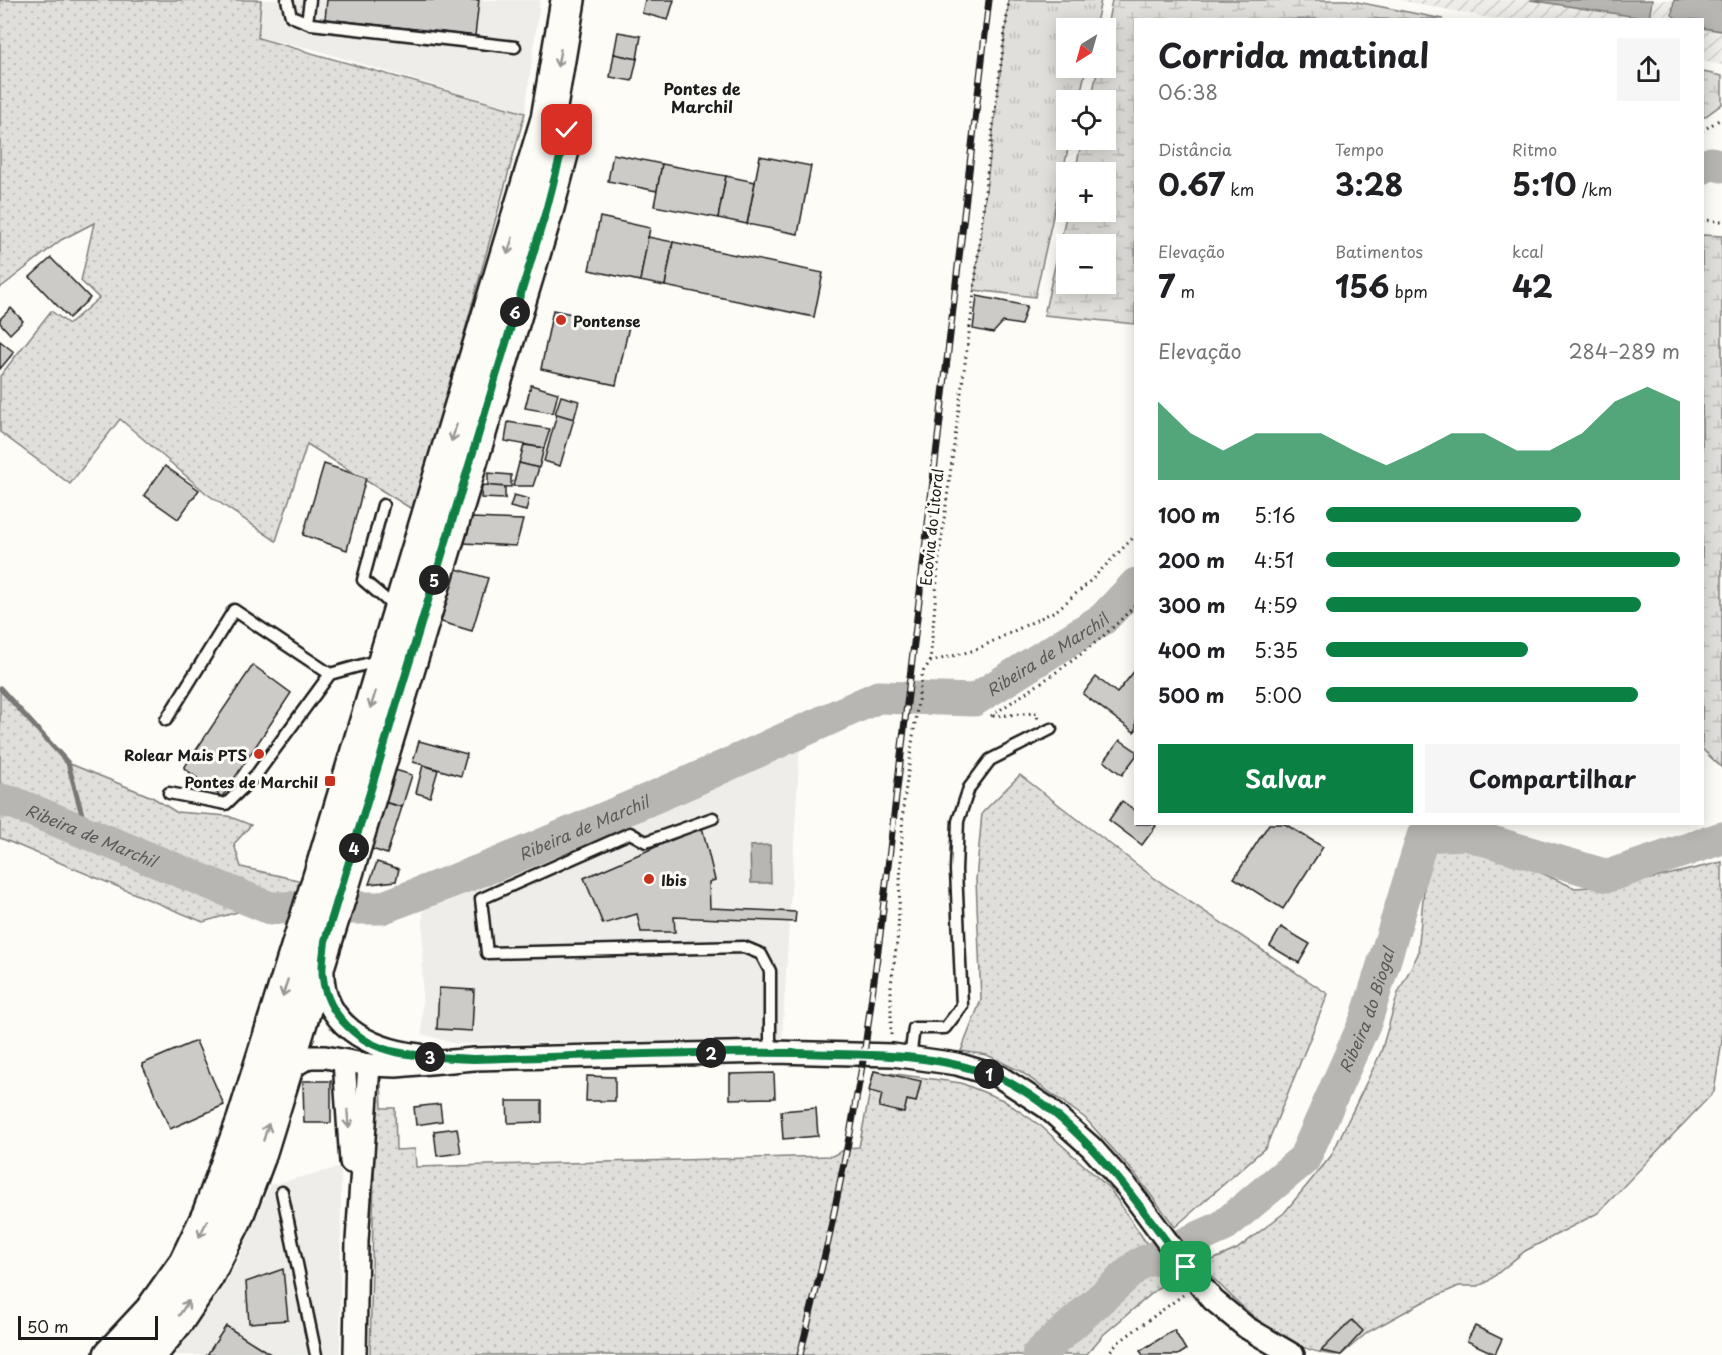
<!DOCTYPE html>
<html lang="pt">
<meta charset="utf-8">
<style>
body{margin:0;font-family:"Playpen Sans",sans-serif;background:#f6f6f6;color:#202124;height:100vh;display:flex;flex-direction:column;font-size:22px;white-space:nowrap}
*{box-sizing:border-box;margin:0}
p{font-size:20px;color:#757577}
.icon{flex:none;width:33px;height:33px;fill:none;stroke:currentColor;stroke-width:2;stroke-linecap:round;stroke-linejoin:round}
.map{position:relative;flex:1;overflow:hidden}
.details{position:absolute;left:1134px;top:18px;width:570px;height:807px;display:flex;flex-direction:column;background:#fff;border-radius:0px;box-shadow:0 3px 15px #0003}
.details>*{flex:none}
.needle{width:39px;rotate:217deg}
.tools{position:absolute;left:1056px;top:18px;display:grid;gap:12px}
.tools a{display:grid;place-items:center;width:60px;height:60px;border-radius:0px;background:#fff;box-shadow:0 3px 15px #0003;font-size:30px}
.scale{position:absolute;left:18px;bottom:15px;width:140px;box-sizing:border-box;padding-left:6px;border:3px solid #1c1c1c;border-top:0;font-size:16px;line-height:21px;white-space:nowrap;color:#1c1c1c;-webkit-text-stroke:4px #fdfcf7;paint-order:stroke}
.pin{position:absolute;display:grid;place-items:center;width:51px;height:51px;color:#fff;margin:-26px;border-radius:12px;box-shadow:0 3px 9px #0006}
.km{position:absolute;width:30px;height:30px;margin:-15px;border-radius:50%;background:#222;color:#fff;font-size:16px;line-height:30px;text-align:center}
.round{display:grid;place-items:center;flex:none;width:63px;height:63px;border-radius:0px;background:#f6f6f6}
.head{display:flex;align-items:center;justify-content:space-between;height:102px;padding:0 24px}
h1{font-size:33px;font-weight:700;line-height:45px}
.figures{display:grid;grid-template-columns:repeat(3,1fr);gap:9px;height:102px;padding:6px 24px}
.figures div{display:grid;align-content:center}
.figures b{font-size:30px;font-weight:700}
.figures small{font-size:16px;font-weight:400}
.figures p{font-size:16px}
.chart{height:168px;padding:12px 24px}
.chart p{display:flex;justify-content:space-between}
.chart svg{width:100%;height:108px;margin-top:6px;fill:#0b8043;opacity:.7}
.primary-button{display:flex;gap:12px;margin-top:auto;padding:12px 24px}
.primary-button a{flex:1;height:69px;border-radius:0px;background:#0b8043;color:#fff;font-size:24px;font-weight:700;line-height:69px;text-align:center}
.primary-button a+a{background:#f6f6f6;color:#202124}
ul{padding:0 24px;list-style:none;font-size:20px}
li{display:grid;grid-template-columns:96px 72px 1fr;align-items:center;height:45px}
li i{height:15px;border-radius:8px;background:#0b8043}
.map>svg:first-child{display:block}
.built{fill:#eeede9}
.industrial{fill:url(#industrial-furrows)}
.grass{fill:url(#grass-dots);stroke:#7e7e7c;stroke-width:1.5}
.wetland{fill:url(#wetland-marsh);stroke:#7e7e7c;stroke-width:1.5;fill-rule:evenodd}
.park{fill:url(#park-tufts);stroke:#7e7e7c;stroke-width:1.5}
.water{fill:#b7b6b2;stroke:#797876;stroke-width:1.5}
.lines{fill:none;stroke-linecap:round;stroke-linejoin:round}
.stream{stroke:#797876;stroke-width:5}
.river{stroke:#b7b6b2;stroke-width:33}
.building{fill:#cccbc8;stroke:#1c1c1c;stroke-width:1.5}
.service-casing{stroke:#1c1c1c;stroke-width:15}
.minor-casing{stroke:#1c1c1c;stroke-width:26}
.primary-casing{stroke:#1c1c1c;stroke-width:38}
.path{stroke:#1c1c1c;stroke-width:3;stroke-dasharray:1.5 4.5;stroke-linecap:butt}
.service{stroke:#fdfcf7;stroke-width:10}
.minor{stroke:#fdfcf7;stroke-width:21}
.primary{stroke:#fdfcf7;stroke-width:33}
.rail-casing{stroke:#1c1c1c;stroke-width:7}
.rail{stroke:#fdfcf7;stroke-width:4.5;stroke-dasharray:14;stroke-linecap:butt}
.oneway{stroke:#989794}
.route-casing{stroke:#fff;stroke-width:12}
.route{stroke:#0b8043;stroke-width:8}
.poi-dot{fill:#c8321e;stroke:#fdfcf7;stroke-width:2}
.labels{text-anchor:middle;dominant-baseline:central;stroke-width:6;stroke-linejoin:round;paint-order:stroke}
.poi-label{font-size:15px;font-weight:bold;fill:#1c1c1c;stroke:#fdfcf7;text-anchor:start}
.street-label{font-size:15px;fill:#1c1c1c;stroke:#fdfcf7}
.neighbourhood-label{font-size:16px;font-weight:bold;fill:#1c1c1c;stroke:#fdfcf7}
.water-label{font-size:16px;font-style:italic;fill:#5a5a58;stroke:#fdfcf7}
</style>
<div class="map">
<svg width="1722" height="1355" viewBox="0 0 1722 1355">
<defs>
<pattern id="industrial-furrows" width="10" height="10" patternUnits="userSpaceOnUse" patternTransform="scale(1.5)"><rect width="10" height="10" fill="#eeede9"/><path d="M-1 1l2-2M0 10L10 0M9 11l2-2" fill="none" stroke="#cccbc7"/></pattern>
<pattern id="grass-dots" width="8" height="8" patternUnits="userSpaceOnUse" patternTransform="scale(1.5)"><rect width="8" height="8" fill="#e0dfdb"/><path d="M2 2h.1M6 6h.1" fill="none" stroke="#c0bfbb" stroke-width="1.8" stroke-linecap="round"/></pattern>
<pattern id="wetland-marsh" width="20" height="14" patternUnits="userSpaceOnUse" patternTransform="scale(1.5)"><rect width="20" height="14" fill="#e0dfdb"/><path d="M1 5h8M5 5V1M11 12h8M15 12V8" fill="none" stroke="#c0bfbb"/></pattern>
<pattern id="park-tufts" width="24" height="20" patternUnits="userSpaceOnUse" patternTransform="scale(1.5)"><rect width="24" height="20" fill="#e0dfdb"/><path d="M3 7l-1-3M5 7V3M7 7l1-3M15 17l-1-3M17 17v-4M19 17l1-3" fill="none" stroke="#c0bfbb"/></pattern>
</defs>
<rect width="100%" height="100%" fill="#fdfcf7"/>
<filter id="ink" filterUnits="userSpaceOnUse"><feTurbulence type="fractalNoise" baseFrequency=".0167" numOctaves="2"/><feDisplacementMap in="SourceGraphic" scale="12" xChannelSelector="R" yChannelSelector="G"/><feConvolveMatrix kernelMatrix="1 2 1 2 8 2 1 2 1" color-interpolation-filters="sRGB"/></filter>
<g filter="url(#ink)">
<!-- built -->
<g class="built">
<path d="M 261,0 L 540,0 L 525,113 L 309,48 L 258,38 Z"/>
<path d="M 800,744 L 782,1040 L 456,1044 L 422,1034 L 423,909 Z"/>
<path d="M 341,1167 L 340,1355 L 172,1355 L 238,1261 L 270,1185 Z"/>
</g>
<!-- industrial -->
<path class="industrial" d="M 1399,0 L 1722,0 L 1722,65 L 1703,61 L 1702,20 L 1495,19 Z"/>
<!-- grass -->
<g class="grass">
<path d="M 0,0 L 261,0 L 258,38 L 525,113 L 415,511 L 307,444 L 276,541 L 207,494 L 120,419 L 70,484 L 0,432 L 0,376 L 51,311 L 69,324 L 99,298 L 81,281 L 94,223 L 61,240 L 0,288 Z"/>
<path d="M 0,688 L 68,763 L 152,797 L 176,812 L 228,816 L 251,825 L 234,844 L 241,867 L 302,881 L 287,921 L 241,911 L 203,922 L 0,838 Z"/>
<path d="M 1020,775 L 1153,877 L 1328,994 L 1266,1147 L 1175,1227 L 1135,1174 L 1085,1118 L 1020,1071 L 987,1055 L 961,1051 L 981,1000 L 976,880 L 982,813 Z"/>
<path d="M 1446,845 L 1501,855 L 1575,888 L 1625,885 L 1722,862 L 1722,1041 L 1714,1092 L 1598,1213 L 1525,1251 L 1487,1282 L 1478,1286 L 1459,1286 L 1423,1302 L 1368,1332 L 1341,1355 C 1286,1355 1236,1303 1201,1265 L 1237,1249 L 1284,1213 L 1331,1156 L 1381,1052 L 1398,993 L 1418,954 L 1426,865 L 1430,850 Z"/>
<path d="M 874,1071 L 961,1083 L 1003,1100 L 1041,1126 L 1110,1189 L 1170,1278 L 1103,1335 L 1086,1355 L 370,1355 L 376,1086 L 381,1079 L 382,1108 L 395,1108 L 396,1150 L 415,1149 L 416,1167 L 832,1156 L 848,1148 L 859,1147 Z"/>
</g>
<!-- wetland -->
<g class="wetland">
<path d="M 1112,0 L 1347,0 L 1443,19 L 1136,20 L 1135,324 L 1044,315 L 1067,212 L 1106,212 L 1106,172 L 1075,172 L 1082,140 L 1106,140 L 1106,100 L 1091,100 L 1098,68 L 1106,68 L 1106,32 ZM 1066,244 L 1106,244 L 1106,284 L 1066,284 Z"/>
<path d="M 1703,72 L 1722,76 L 1722,104 L 1703,118 Z"/>
<path d="M 1702,235 L 1722,236 L 1722,768 L 1702,749 Z"/>
</g>
<!-- park -->
<path class="park" d="M 1009,0 L 1101,0 L 1095,28 L 1066,28 L 1066,68 L 1086,68 L 1079,100 L 1066,100 L 1066,140 L 1070,140 L 1035,297 L 974,290 Z"/>
<!-- water -->
<g class="water">
<path d="M 1530,0 L 1652,0 L 1649,19 Z"/>
<path d="M 1674,0 L 1722,0 L 1722,31 L 1703,28 L 1702,20 L 1678,19 L 1672,15 Z"/>
<path d="M 770,845 L 771,883 L 751,883 L 750,846 Z"/>
</g>
<g class="lines">
<!-- stream -->
<path class="stream" d="M 0,688 L 68,763 L 87,833"/>
<!-- river -->
<g class="river">
<path d="M 1702,168 L 1711,163 L 1722,166"/>
<path id="s1" d="M 0,800 L 14,803 L 270,908 L 381,908 L 495,865 L 685,784 L 878,697 L 974,700 L 1103,619 L 1136,584"/>
<path id="s2" d="M 1038,1355 L 1139,1264 L 1222,1227 L 1304,1159 L 1366,1020 L 1423,836 L 1465,834 L 1608,876 L 1722,838"/>
</g>
</g>
<!-- building -->
<g class="building">
<path d="M 327,0 L 479,0 L 475,36 L 325,19 Z"/>
<path d="M 645,0 L 674,0 L 668,20 L 642,13 Z"/>
<path d="M 618,32 L 641,36 L 637,59 L 614,54 Z"/>
<path d="M 614,54 L 637,59 L 632,81 L 610,77 Z"/>
<path d="M 613,154 L 662,164 L 657,191 L 608,181 Z"/>
<path d="M 760,156 L 811,166 L 798,234 L 747,224 Z"/>
<path d="M 662,164 L 726,176 L 718,218 L 654,206 Z"/>
<path d="M 726,176 L 755,182 L 747,224 L 718,218 Z"/>
<path d="M 600,217 L 650,228 L 640,281 L 589,270 Z"/>
<path d="M 648,237 L 673,242 L 665,286 L 640,281 Z"/>
<path d="M 673,242 L 823,273 L 814,317 L 665,286 Z"/>
<path d="M 51,258 L 90,298 L 69,318 L 30,277 Z"/>
<path d="M 977,296 L 1027,306 L 1021,325 L 1003,322 L 993,333 L 973,329 Z"/>
<path d="M 11,308 L 23,321 L 10,334 L 0,323 L 0,319 Z"/>
<path d="M 553,310 L 629,326 L 616,385 L 541,369 Z"/>
<path d="M 0,341 L 14,352 L 0,369 Z"/>
<path d="M 531,385 L 558,393 L 553,413 L 525,408 Z"/>
<path d="M 561,396 L 579,401 L 574,419 L 555,414 Z"/>
<path d="M 557,414 L 574,419 L 560,466 L 544,461 Z"/>
<path d="M 508,422 L 550,429 L 544,448 L 505,441 Z"/>
<path d="M 524,445 L 544,448 L 539,468 L 519,463 Z"/>
<path d="M 519,463 L 539,468 L 533,486 L 513,486 Z"/>
<path d="M 324,464 L 366,478 L 347,550 L 303,535 Z"/>
<path d="M 165,466 L 199,490 L 178,519 L 144,495 Z"/>
<path d="M 488,473 L 511,475 L 511,487 L 488,486 Z"/>
<path d="M 482,485 L 505,487 L 505,499 L 481,498 Z"/>
<path d="M 514,495 L 529,499 L 526,511 L 510,507 Z"/>
<path d="M 472,518 L 523,520 L 516,546 L 464,543 Z"/>
<path d="M 453,568 L 488,578 L 472,631 L 438,621 Z"/>
<path d="M 253,665 L 291,693 L 222,797 L 184,768 Z"/>
<path d="M 1136,669 L 1136,730 L 1134,732 L 1083,694 L 1096,677 L 1117,693 Z"/>
<path d="M 1120,740 L 1136,751 L 1136,756 L 1122,775 L 1104,761 Z"/>
<path d="M 419,741 L 467,754 L 461,776 L 413,762 Z"/>
<path d="M 423,765 L 438,770 L 430,797 L 416,793 Z"/>
<path d="M 395,770 L 412,775 L 402,807 L 384,802 Z"/>
<path d="M 1122,801 L 1136,811 L 1136,824 L 1153,824 L 1156,826 L 1142,845 L 1109,820 Z"/>
<path d="M 383,802 L 402,807 L 387,854 L 369,848 Z"/>
<path d="M 1269,824 L 1285,824 L 1323,847 L 1283,909 L 1234,878 Z"/>
<path d="M 702,827 L 715,880 L 709,882 L 710,908 L 796,912 L 795,922 L 674,917 L 675,932 L 641,932 L 637,914 L 603,924 L 584,878 Z"/>
<path d="M 377,862 L 399,869 L 396,881 L 369,884 Z"/>
<path d="M 1281,927 L 1310,944 L 1299,963 L 1270,946 Z"/>
<path d="M 439,988 L 474,990 L 472,1031 L 437,1029 Z"/>
<path d="M 196,1041 L 224,1105 L 170,1129 L 142,1064 Z"/>
<path d="M 874,1071 L 921,1081 L 916,1102 L 907,1100 L 904,1113 L 879,1107 L 882,1094 L 869,1091 Z"/>
<path d="M 774,1073 L 775,1098 L 730,1099 L 730,1074 Z"/>
<path d="M 587,1076 L 615,1077 L 615,1101 L 586,1101 Z"/>
<path d="M 303,1081 L 331,1081 L 331,1123 L 304,1123 Z"/>
<path d="M 507,1101 L 542,1101 L 542,1122 L 508,1123 Z"/>
<path d="M 440,1104 L 442,1121 L 416,1125 L 414,1107 Z"/>
<path d="M 816,1108 L 818,1136 L 783,1139 L 781,1111 Z"/>
<path d="M 457,1128 L 461,1153 L 437,1156 L 434,1131 Z"/>
<path d="M 283,1269 L 288,1320 L 249,1323 L 246,1282 Z"/>
<path d="M 1352,1320 L 1363,1331 L 1341,1355 L 1321,1351 Z"/>
<path d="M 226,1326 L 272,1355 L 207,1355 Z"/>
<path d="M 1475,1326 L 1502,1339 L 1495,1354 L 1467,1341 Z"/>
<path d="M 1174,1330 L 1186,1350 L 1178,1355 L 1143,1355 L 1140,1351 Z"/>
</g>
<g class="lines">
<!-- service casing -->
<g class="service-casing">
<g id="service">
<path d="M 287,0 L 291,16 L 311,24 L 515,47"/>
<path d="M 307,22 L 310,0"/>
<path d="M 383,505 L 363,580 L 397,609"/>
<path d="M 166,720 L 234,610 L 330,674"/>
<path d="M 169,793 L 226,804 L 256,775 L 330,674 L 380,660"/>
<path d="M 713,818 L 646,842 L 630,833 L 481,899 L 487,953 L 744,947 L 761,954 L 770,971 L 770,1039 L 774,1052"/>
<path d="M 910,1058 L 914,1028 L 945,1028 L 962,1006 L 956,870 L 958,821 L 969,788 L 990,760 L 1051,729"/>
<path d="M 282,1192 L 316,1355"/>
</g>
</g>
<!-- minor casing -->
<g class="minor-casing">
<g id="minor">
<path d="M 323,967 C 320,1025 370,1049 419,1055"/>
<path d="M 344,1061 L 351,1162"/>
<path d="M 285,1077 L 297,1064 L 309,1057 L 325,1057 L 369,1065 L 396,1066 L 474,1059 L 774,1052 L 893,1055 L 957,1064 L 1000,1077 L 1046,1107 L 1091,1147 L 1127,1187 L 1186,1267 L 1213,1300 L 1247,1328 L 1293,1355"/>
<path d="M 355,1355 L 357,1241 L 369,1065"/>
</g>
</g>
<!-- primary casing -->
<g class="primary-casing">
<g id="primary">
<path d="M 111,1355 L 151,1312 L 186,1263 L 209,1215 L 244,1120 L 321,874 L 548,119 L 568,0"/>
<path d="M 149,1355 L 177,1320 L 207,1275 L 235,1219 L 258,1158 L 344,880 L 546,211 L 566,135"/>
</g>
</g>
<!-- path -->
<g class="path">
<path d="M 1702,131 L 1722,118"/>
<path d="M 1702,220 L 1722,221"/>
<path d="M 930,662 L 975,650 L 1057,610 L 1086,585 L 1136,535"/>
<path d="M 991,716 C 1041,682 1095,650 1136,604"/>
<path d="M 993,716 L 1037,713 L 1038,721"/>
<path d="M 891,1035 L 891,985 L 898,934 L 903,808 L 922,673 L 930,662 L 939,557 L 972,311 L 986,182 L 1009,0"/>
<path d="M 1107,1355 L 1116,1344 L 1183,1295"/>
</g>
<!-- service -->
<use href="#service" class="service"/>
<!-- minor -->
<use href="#minor" class="minor"/>
<!-- primary -->
<use href="#primary" class="primary"/>
<!-- rail casing -->
<g class="rail-casing">
<path id="rail" d="M 800,1355 L 828,1242 L 851,1128 L 864,1055 L 880,935 L 989,0"/>
</g>
<!-- rail -->
<use href="#rail" class="rail"/>
</g>
<!-- one-way arrows -->
<defs><path id="oneway-shaft" d="M-6 0H5M1.5-3L5.5 0L1.5 3" fill="none" stroke-width="1.6" stroke-linecap="round" stroke-linejoin="round" transform="scale(1.5)"/></defs>
<g class="oneway">
<use href="#oneway-shaft" transform="translate(559 58) rotate(100)"/>
<use href="#oneway-shaft" transform="translate(510 246) rotate(107)"/>
<use href="#oneway-shaft" transform="translate(454 433) rotate(107)"/>
<use href="#oneway-shaft" transform="translate(373 700) rotate(107)"/>
<use href="#oneway-shaft" transform="translate(285 988) rotate(108)"/>
<use href="#oneway-shaft" transform="translate(348 1119) rotate(86)"/>
<use href="#oneway-shaft" transform="translate(266 1132) rotate(-73)"/>
<use href="#oneway-shaft" transform="translate(203 1229) rotate(116)"/>
<use href="#oneway-shaft" transform="translate(184 1308) rotate(-56)"/>
</g>
</g>
<g class="lines" filter="url(#ink)">
<!-- route casing -->
<g class="route-casing">
<path id="route" d="M 567,130 L 546,211 L 325,941 C 324,953 321,966 323,978 C 327,1015 360,1045 396,1052 C 421,1057 448,1058 474,1059 C 594,1056 715,1050 836,1054 C 884,1055 933,1056 979,1071 C 986,1073 994,1074 1001,1078 C 1081,1118 1133,1198 1186,1267"/>
</g>
<!-- route -->
<use href="#route" class="route"/>
</g>
<!-- markers -->
<g class="poi-dot">
<circle cx="561" cy="320" r="6"/>
<circle cx="259" cy="754" r="6"/>
<rect x="324" y="775" width="12" height="12" rx="3"/>
<circle cx="649" cy="879" r="6"/>
</g>
<g class="labels">
<!-- poi labels -->
<g class="poi-label">
<text x="573" y="320">Pontense</text>
<text x="247" y="754" text-anchor="end">Rolear Mais PTS</text>
<text x="318" y="781" text-anchor="end">Pontes de Marchil</text>
<text x="661" y="879">Ibis</text>
</g>
<!-- street labels -->
<g class="street-label">
<text transform="translate(931 527) rotate(-84)">Ecovia do Litoral</text>
</g>
<!-- neighbourhood labels -->
<g class="neighbourhood-label">
<text x="702" y="88">Pontes de<tspan x="702" dy="18">Marchil</tspan></text>
</g>
<!-- water labels -->
<g class="water-label">
<text stroke="none"><textPath href="#s1" startOffset="1124">Ribeira de Marchil</textPath></text>
<text stroke="none"><textPath href="#s1" startOffset="620">Ribeira de Marchil</textPath></text>
<text stroke="none"><textPath href="#s1" startOffset="98">Ribeira de Marchil</textPath></text>
<text stroke="none"><textPath href="#s2" startOffset="495">Ribeira do Biogal</textPath></text>
</g>
</g>
</svg>
<div class="tools">
<a><svg class="needle" viewBox="-14 -14 28 28"><path d="M0-13l5 13h-10z" fill="#e53935"/><path d="M0 13l5-13h-10z" fill="#757577"/></svg></a>
<a><svg class="icon" aria-label="locate" viewBox="0 0 24 24"><circle cx="12" cy="12" r="6"/><path d="M12 2v4M12 18v4M2 12h4M18 12h4"/></svg></a>
<a>+</a>
<a>−</a>
</div>
<div class="scale">50 m</div>
<div class="pin" style="left:1186px;top:1267px;background:#1e9e55"><svg class="icon" aria-label="arrive" viewBox="0 0 24 24"><path d="M6 21V4h12l-3 4 3 4H6"/></svg></div>
<div class="pin" style="left:567px;top:130px;background:#d93025"><svg class="icon" aria-label="check" viewBox="0 0 24 24"><path d="M5 12l5 5 9-10"/></svg></div>
<b class="km" style="left:989px;top:1074px">1</b>
<b class="km" style="left:711px;top:1053px">2</b>
<b class="km" style="left:430px;top:1057px">3</b>
<b class="km" style="left:354px;top:848px">4</b>
<b class="km" style="left:434px;top:580px">5</b>
<b class="km" style="left:515px;top:312px">6</b>
<section class="details">
<div class="head"><div><h1>Corrida matinal</h1><p>06:38</p></div><a class="round"><svg class="icon" aria-label="share" viewBox="0 0 24 24"><path d="M12 15V3M7 8l5-5 5 5M5 13v7h14v-7"/></svg></a></div>
<div class="figures">
<div><p>Distância</p><b>0.67<small> km</small></b></div>
<div><p>Tempo</p><b>3:28</b></div>
<div><p>Ritmo</p><b>5:10<small> /km</small></b></div>
</div>
<div class="figures">
<div><p>Elevação</p><b>7<small> m</small></b></div>
<div><p>Batimentos</p><b>156<small> bpm</small></b></div>
<div><p>kcal</p><b>42</b></div>
</div>
<div class="chart"><p><span>Elevação</span>284–289 m</p>
<svg viewBox="0 0 160 44" preserveAspectRatio="none"><path d="M0 44V12L10 25L20 32L30 25L40 25L50 25L60 32L70 38L80 32L90 25L100 25L110 32L120 32L130 25L140 12L150 6L160 12V44z"/></svg>
</div>
<ul>
<li><b>100 m</b>5:16<i style="width:72%"></i></li>
<li><b>200 m</b>4:51<i style="width:100%"></i></li>
<li><b>300 m</b>4:59<i style="width:89%"></i></li>
<li><b>400 m</b>5:35<i style="width:57%"></i></li>
<li><b>500 m</b>5:00<i style="width:88%"></i></li>
</ul>
<div class="primary-button"><a>Salvar</a><a>Compartilhar</a></div>
</section>
</div>
